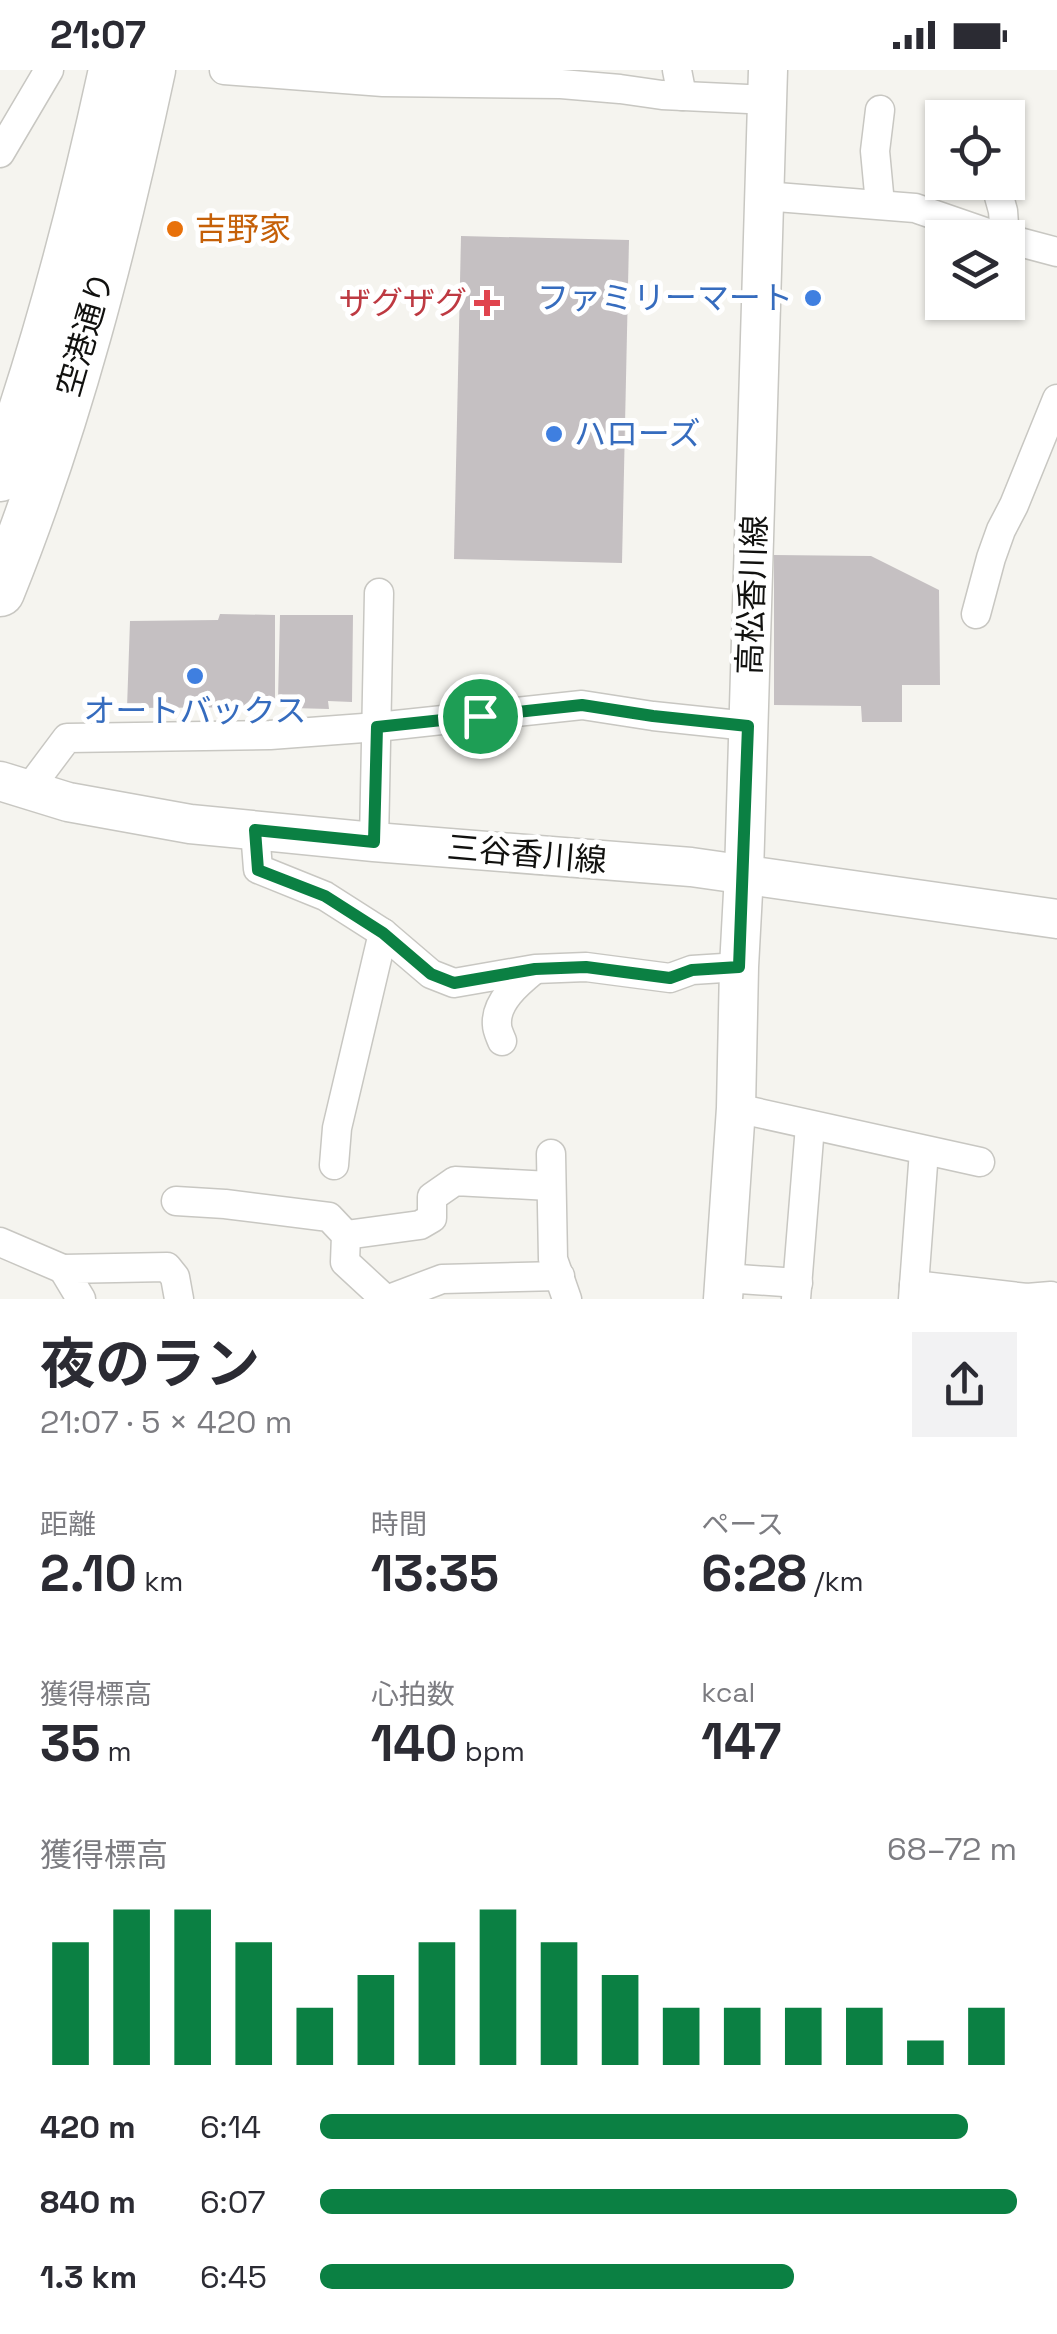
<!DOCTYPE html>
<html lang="ja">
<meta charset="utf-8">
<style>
body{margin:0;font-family:"Space Grotesk","Noto Sans JP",sans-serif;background:#f2f2f3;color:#2b2b33;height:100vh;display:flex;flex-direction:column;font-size:38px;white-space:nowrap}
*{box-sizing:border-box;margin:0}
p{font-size:32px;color:#7c7c81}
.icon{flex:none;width:55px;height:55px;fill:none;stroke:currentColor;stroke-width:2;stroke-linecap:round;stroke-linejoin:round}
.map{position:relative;height:1229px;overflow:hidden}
.side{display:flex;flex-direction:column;background:#fff;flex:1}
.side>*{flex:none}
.buttons{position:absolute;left:925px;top:30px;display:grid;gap:20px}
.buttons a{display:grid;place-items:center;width:100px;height:100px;border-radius:0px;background:#fff;box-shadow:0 2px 8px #0004;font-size:50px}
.pin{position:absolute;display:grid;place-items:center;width:85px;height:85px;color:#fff;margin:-42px;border:5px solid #fff;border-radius:50%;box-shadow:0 2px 10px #0007}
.round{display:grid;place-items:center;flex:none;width:105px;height:105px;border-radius:0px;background:#f2f2f3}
.overview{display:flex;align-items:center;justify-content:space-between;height:170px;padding:0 40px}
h1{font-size:55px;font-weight:700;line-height:75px}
.figures{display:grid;grid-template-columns:repeat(3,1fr);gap:15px;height:170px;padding:10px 40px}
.figures div{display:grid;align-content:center}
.figures b{font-size:50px;font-weight:700}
.figures small{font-size:28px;font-weight:400}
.figures p{font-size:28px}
.chart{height:280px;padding:20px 40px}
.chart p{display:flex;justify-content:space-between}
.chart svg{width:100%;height:180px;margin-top:10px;stroke:#0b8043;stroke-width:6}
ul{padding:0 40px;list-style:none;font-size:32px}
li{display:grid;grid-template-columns:160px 120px 1fr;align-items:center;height:75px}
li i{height:25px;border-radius:12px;background:#0b8043}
.status{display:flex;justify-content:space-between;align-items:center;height:70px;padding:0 50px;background:#fff;direction:ltr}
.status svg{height:28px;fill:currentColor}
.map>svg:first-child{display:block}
.building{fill:#c5c0c2}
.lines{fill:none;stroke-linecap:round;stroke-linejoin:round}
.street-casing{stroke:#c8c7c2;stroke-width:31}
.secondary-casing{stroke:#c8c7c2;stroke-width:41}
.highway-casing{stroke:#c8c7c2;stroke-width:51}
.street{stroke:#fff;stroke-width:28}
.secondary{stroke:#fff;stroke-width:38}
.highway{stroke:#fff;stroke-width:48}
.route-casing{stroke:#fff;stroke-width:20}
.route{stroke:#0b8043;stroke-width:12}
.food-dot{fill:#e8710a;stroke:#fff;stroke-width:4}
.shop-dot{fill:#3f7fe0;stroke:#fff;stroke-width:4}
.health-dot{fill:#e0444e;stroke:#fff;stroke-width:4}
.labels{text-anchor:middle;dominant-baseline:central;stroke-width:10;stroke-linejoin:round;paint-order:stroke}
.food-label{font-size:32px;fill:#c56008;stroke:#fff;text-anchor:start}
.shop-label{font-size:32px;fill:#366cbe;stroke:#fff;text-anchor:end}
.health-label{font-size:32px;fill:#be3a42;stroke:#fff;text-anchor:end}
.street-label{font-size:32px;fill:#11110f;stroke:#fff}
</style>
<div class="status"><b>21:07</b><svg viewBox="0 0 49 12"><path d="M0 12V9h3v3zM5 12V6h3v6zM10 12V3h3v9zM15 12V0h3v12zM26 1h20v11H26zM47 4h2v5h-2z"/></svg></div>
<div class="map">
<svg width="1057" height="1229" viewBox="0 0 1057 1229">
<rect width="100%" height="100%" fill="#f5f4ef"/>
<!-- building -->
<g class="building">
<path d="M 461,166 L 629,170 L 622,493 L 454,489 Z"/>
<path d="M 774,485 L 871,486 L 939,520 L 940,615 L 902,615 L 902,652 L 862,652 L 861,636 L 774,635 Z"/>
<path d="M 220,544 L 275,545 L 275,637 L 127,638 L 130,551 L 218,550 Z"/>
<path d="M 280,545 L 353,545 L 352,632 L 328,631 L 329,639 L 292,638 L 292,630 L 278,630 Z"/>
</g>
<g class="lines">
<!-- street casing -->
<g class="street-casing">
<g id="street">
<path d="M 224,0 L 383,12 L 561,14 L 620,19 L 662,25 L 767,30"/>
<path d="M 677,0 L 682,26"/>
<path d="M 880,40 L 875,81 L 880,134"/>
<path d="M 0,83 L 49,0"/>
<path d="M 995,112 L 1003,141 L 1005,168"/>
<path d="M 764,126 L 915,138 L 1002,168"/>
<path d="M 1008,169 L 1057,182"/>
<path d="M 976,544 L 991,488 L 1001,460 L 1014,435 L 1057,329"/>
<path d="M 28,720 L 67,668 L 270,665 L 377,657 L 582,635 L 653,646 L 748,656"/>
<path d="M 255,761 L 258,799 L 325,826 L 383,863 L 431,904 L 454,913 L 535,899 L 586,897 L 670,908 L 692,900 L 739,897"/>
<path d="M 374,772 L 379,523"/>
<path d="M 502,971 C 500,966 497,960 497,955 C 495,932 518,913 534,900"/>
<path d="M 736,1038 L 980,1092"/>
<path d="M 551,1084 L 553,1189 L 567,1229"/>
<path d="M 334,1095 L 337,1058 L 383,863"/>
<path d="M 176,1131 L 225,1134 L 329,1147 L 346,1165 L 345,1192 L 385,1229"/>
<path d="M 346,1165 L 420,1155 L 432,1148 L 432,1127 L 455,1111 L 550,1116"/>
<path d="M 0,1172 L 63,1199"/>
<path d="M 725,1208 L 798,1213"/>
<path d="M 914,1215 L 1027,1228 L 1051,1226"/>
<path d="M 81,1229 L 63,1199 L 167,1197 L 175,1207 L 179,1229"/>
<path d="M 389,1229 L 442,1209 L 560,1206"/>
<path d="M 796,1229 L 810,1056"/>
<path d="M 913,1229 L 924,1081"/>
</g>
</g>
<!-- secondary casing -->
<g class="secondary-casing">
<g id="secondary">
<path d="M 0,711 L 68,732 L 190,754 L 374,772 L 691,797 L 1057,849"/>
<path d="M 723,1229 L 736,1038 L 739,897 L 744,804 L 768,0"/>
</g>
</g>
<!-- highway casing -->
<g class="highway-casing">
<g id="highway">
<path d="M 0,407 C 48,274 83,138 113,0"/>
<path d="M 0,522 C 68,354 113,177 151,0"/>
</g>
</g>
<!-- street -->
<use href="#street" class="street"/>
<!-- secondary -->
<use href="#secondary" class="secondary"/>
<!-- highway -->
<use href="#highway" class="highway"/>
</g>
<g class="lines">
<!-- route casing -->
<g class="route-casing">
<path id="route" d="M 582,635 L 653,646 L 748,656 L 739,897 L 692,900 L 670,908 L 586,897 L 535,899 L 454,913 L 431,904 L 383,863 L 325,826 L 258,800 L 255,760 L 374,772 L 377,657 Z"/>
</g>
<!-- route -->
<use href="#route" class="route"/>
</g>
<!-- markers -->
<circle class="food-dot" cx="175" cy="159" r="10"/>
<g class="shop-dot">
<circle cx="813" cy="228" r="10"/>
<circle cx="554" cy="364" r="10"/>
<circle cx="195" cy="606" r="10"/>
</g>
<path class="health-dot" d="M482 218h10v10h10v10h-10v10h-10v-10h-10v-10h10z"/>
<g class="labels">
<!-- food labels -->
<g class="food-label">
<text x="195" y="159">吉野家</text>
</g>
<!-- shop labels -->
<g class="shop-label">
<text x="793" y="228">ファミリーマート</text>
<text x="574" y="364" text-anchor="start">ハローズ</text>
<text x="195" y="641" text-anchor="middle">オートバックス</text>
</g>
<!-- health labels -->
<g class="health-label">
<text x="467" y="233">ザグザグ</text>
</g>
<!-- street labels -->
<g class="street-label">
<text transform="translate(85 264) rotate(-74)">空港通り</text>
<text transform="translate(752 525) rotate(-88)">高松香川線</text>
<text transform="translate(527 784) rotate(5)">三谷香川線</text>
</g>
</g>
</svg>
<div class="buttons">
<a><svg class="icon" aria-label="locate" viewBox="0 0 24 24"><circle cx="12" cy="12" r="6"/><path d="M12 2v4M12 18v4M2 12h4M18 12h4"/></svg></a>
<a><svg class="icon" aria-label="layers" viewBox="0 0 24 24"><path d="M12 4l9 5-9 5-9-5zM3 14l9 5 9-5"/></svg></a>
</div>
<div class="pin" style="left:480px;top:646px;background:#1e9e55"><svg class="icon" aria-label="arrive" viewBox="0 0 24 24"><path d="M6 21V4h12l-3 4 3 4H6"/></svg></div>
</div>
<section class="side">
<div class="overview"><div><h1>夜のラン</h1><p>21:07 · 5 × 420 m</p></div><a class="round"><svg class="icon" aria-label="share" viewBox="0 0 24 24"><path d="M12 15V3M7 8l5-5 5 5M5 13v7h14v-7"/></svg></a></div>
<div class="figures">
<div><p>距離</p><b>2.10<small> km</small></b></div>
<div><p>時間</p><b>13:35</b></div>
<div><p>ペース</p><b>6:28<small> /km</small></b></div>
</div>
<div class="figures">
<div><p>獲得標高</p><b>35<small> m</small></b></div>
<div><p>心拍数</p><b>140<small> bpm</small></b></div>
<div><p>kcal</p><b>147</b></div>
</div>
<div class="chart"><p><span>獲得標高</span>68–72 m</p>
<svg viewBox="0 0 160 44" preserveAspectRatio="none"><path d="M5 44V14M15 44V6M25 44V6M35 44V14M45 44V30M55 44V22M65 44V14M75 44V6M85 44V14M95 44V22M105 44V30M115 44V30M125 44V30M135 44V30M145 44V38M155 44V30"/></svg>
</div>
<ul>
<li><b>420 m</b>6:14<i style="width:93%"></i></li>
<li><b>840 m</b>6:07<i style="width:100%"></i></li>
<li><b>1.3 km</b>6:45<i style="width:68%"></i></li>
</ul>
</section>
